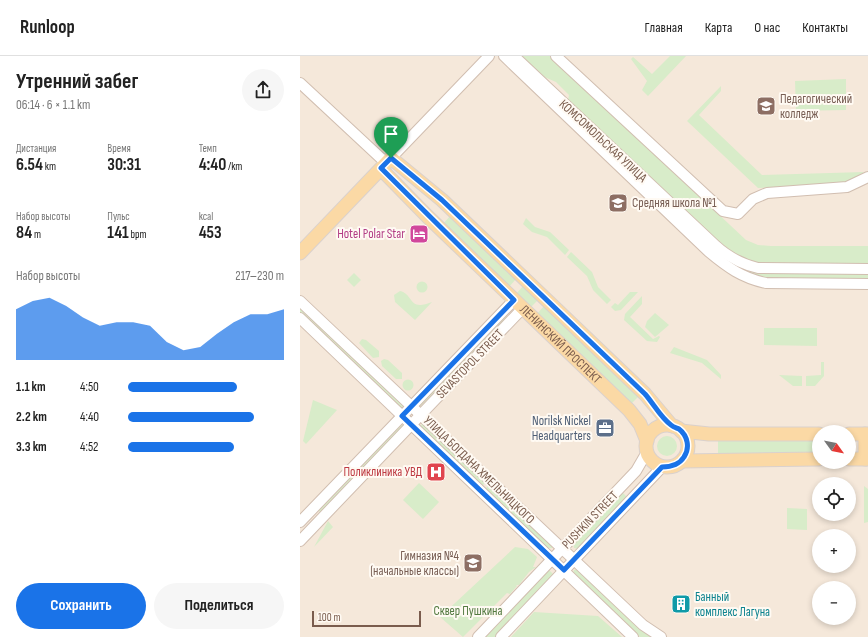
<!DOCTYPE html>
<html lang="ru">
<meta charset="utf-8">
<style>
body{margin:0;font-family:"Sofia Sans Condensed",sans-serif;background:#f6f6f6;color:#222;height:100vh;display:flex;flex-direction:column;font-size:15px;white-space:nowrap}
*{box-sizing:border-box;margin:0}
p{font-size:13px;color:#767676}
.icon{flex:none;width:22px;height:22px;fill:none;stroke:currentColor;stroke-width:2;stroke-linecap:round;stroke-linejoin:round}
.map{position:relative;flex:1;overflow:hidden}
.details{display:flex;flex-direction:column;background:#fff;width:300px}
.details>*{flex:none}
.needle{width:26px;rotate:123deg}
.controls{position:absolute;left:512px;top:369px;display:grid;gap:8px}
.controls a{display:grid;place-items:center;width:44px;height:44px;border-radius:50%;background:#fff;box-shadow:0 2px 6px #0003;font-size:20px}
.scale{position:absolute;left:12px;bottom:10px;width:109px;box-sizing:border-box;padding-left:4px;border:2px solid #7a5c4d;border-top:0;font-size:11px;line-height:14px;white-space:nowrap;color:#7a5c4d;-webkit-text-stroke:3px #fffaf3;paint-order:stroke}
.pin{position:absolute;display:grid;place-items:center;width:34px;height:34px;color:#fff;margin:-41px -17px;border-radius:50% 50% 50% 0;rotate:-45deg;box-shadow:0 0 4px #0007}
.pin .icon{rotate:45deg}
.round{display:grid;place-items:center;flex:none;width:42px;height:42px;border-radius:21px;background:#f6f6f6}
.summary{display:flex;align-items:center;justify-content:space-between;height:68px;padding:0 16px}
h1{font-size:22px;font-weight:700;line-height:30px}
.figures{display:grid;grid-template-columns:repeat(3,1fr);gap:6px;height:68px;padding:4px 16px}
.figures div{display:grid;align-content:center}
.figures b{font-size:17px;font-weight:700}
.figures small{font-size:11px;font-weight:400}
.figures p{font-size:11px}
.chart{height:112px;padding:8px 16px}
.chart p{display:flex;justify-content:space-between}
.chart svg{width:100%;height:72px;margin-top:4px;fill:#1a73e8;opacity:.7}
.primary-button{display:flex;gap:8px;margin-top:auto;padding:8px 16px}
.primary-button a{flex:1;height:46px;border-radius:24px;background:#1a73e8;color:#fff;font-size:16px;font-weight:700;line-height:46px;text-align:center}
.primary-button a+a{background:#f6f6f6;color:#222}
ul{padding:0 16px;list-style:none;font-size:13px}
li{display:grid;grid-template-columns:64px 48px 1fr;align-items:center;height:30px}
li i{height:10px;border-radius:5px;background:#1a73e8}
header{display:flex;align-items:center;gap:24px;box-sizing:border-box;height:56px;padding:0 20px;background:#fff;border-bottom:1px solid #e0e0e0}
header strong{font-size:19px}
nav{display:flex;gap:22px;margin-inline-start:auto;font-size:14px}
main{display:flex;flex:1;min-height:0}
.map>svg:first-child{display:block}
.residential{fill:#f5e8da;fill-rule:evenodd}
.green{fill:#d8ecc9}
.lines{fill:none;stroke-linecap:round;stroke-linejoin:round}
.minor-casing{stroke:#d1beb0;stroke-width:12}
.major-casing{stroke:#dad1cd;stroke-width:15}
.minor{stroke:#fff;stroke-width:10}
.major{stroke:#fbd9a5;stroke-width:13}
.route-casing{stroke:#fff;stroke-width:8}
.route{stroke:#1a73e8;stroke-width:5}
.labels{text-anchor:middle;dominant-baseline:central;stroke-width:4;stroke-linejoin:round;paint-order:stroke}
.education-label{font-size:13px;fill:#785e54;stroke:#fffaf3;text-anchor:start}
.street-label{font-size:13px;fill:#7a5c4d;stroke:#fffaf3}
.hotel-label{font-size:13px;fill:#b23c85;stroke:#fffaf3;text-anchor:end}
.service-label{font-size:13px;fill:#4e5e75;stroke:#fffaf3;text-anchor:end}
.health-label{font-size:13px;fill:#be3a42;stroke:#fffaf3;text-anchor:end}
.culture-label{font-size:13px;fill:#0d838f;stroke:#fffaf3;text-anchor:start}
.park-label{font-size:13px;fill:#537a41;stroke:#fffaf3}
</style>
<header>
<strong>Runloop</strong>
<nav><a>Главная</a><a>Карта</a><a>О нас</a><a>Контакты</a></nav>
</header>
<main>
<section class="details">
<div class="summary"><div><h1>Утренний забег</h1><p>06:14 · 6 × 1.1 km</p></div><a class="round"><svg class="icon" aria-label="share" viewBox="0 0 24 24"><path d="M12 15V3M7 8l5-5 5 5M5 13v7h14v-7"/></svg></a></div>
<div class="figures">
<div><p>Дистанция</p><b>6.54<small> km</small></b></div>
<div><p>Время</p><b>30:31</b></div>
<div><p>Темп</p><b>4:40<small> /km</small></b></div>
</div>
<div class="figures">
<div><p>Набор высоты</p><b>84<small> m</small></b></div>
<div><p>Пульс</p><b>141<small> bpm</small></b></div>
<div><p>kcal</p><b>453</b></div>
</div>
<div class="chart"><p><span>Набор высоты</span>217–230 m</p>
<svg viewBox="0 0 160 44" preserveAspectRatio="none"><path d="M0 44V13L10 8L20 6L30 11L40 18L50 23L60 21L70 21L80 23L90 33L100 38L110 36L120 28L130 21L140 16L150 16L160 13V44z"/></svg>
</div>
<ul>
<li><b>1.1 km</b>4:50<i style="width:70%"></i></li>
<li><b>2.2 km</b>4:40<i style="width:81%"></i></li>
<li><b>3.3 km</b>4:52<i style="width:68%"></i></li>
</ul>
<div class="primary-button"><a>Сохранить</a><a>Поделиться</a></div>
</section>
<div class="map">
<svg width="568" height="581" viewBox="0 0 568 581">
<rect width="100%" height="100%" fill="#fdf6ec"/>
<!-- residential -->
<path class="residential" d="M 0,0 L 568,0 L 568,581 L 0,581 ZM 519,376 L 549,376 L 549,406 L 519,406 ZM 519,428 L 549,428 L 549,458 L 519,458 ZM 519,480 L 549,480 L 549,510 L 519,510 ZM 519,532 L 549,532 L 549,562 L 519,562 Z"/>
<!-- green -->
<g class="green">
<path d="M 221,0 L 250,0 L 446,184 L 458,189 L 471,190 L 568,190 L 568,208 L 466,208 L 443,203 L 423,191 L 268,44 L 269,39 L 256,26 L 242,20 Z"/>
<path d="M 370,0 L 386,0 L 348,40 L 342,34 L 347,25 L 331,3 L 333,1 L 352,18 Z"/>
<path d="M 546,23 L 546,54 L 496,55 L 495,25 Z"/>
<path d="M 421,30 L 421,35 L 399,59 L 462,119 L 564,116 L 546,128 L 458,132 L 387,65 Z"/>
<path d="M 150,160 L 216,223 L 209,231 L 143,168 Z"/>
<path d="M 226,162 L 235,171 L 250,176 L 269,194 L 265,199 L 247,181 L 232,176 L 223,168 Z"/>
<path d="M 271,196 L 292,216 L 298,231 L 311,244 L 307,248 L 293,234 L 287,220 L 267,201 Z"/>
<path d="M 429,206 L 448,215 L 458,217 L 568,218 L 568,224 L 478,224 L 452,219 Z"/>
<path d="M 54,217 L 61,224 L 54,231 L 47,224 Z"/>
<circle cx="122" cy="231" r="5.5"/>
<path d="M 223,230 L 238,244 L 230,252 L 216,238 Z"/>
<path d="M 100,235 C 114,238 108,256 132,246 L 115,264 L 95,246 L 94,239 Z"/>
<path d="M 330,236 L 338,236 L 321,254 L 315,255 L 311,251 L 315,247 L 318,249 Z"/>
<path d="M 342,240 L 342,248 L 330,261 L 353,283 L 359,280 L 360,281 L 357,286 L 347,285 L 324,264 L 325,258 Z"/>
<path d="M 0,249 L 103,348 L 103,351 L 100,352 L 0,257 Z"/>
<path d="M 244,250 L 339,340 L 331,348 L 237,258 Z"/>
<path d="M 355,257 L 369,269 L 355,281 L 345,271 L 347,265 Z"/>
<path d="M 206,259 L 209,261 L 120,351 L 119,349 Z"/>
<path d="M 464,272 L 517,272 L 517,290 L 464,289 Z"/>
<path d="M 62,283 L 66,284 L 79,295 L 79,301 L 73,302 L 59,287 Z"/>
<path d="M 374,291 L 407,304 L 421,319 L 421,323 L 402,307 L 370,297 Z"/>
<path d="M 84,303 L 88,304 L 102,317 L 102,323 L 96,323 L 82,310 L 81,305 Z"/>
<path d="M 521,306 L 524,306 L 524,320 L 515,330 L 506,330 L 506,320 L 521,319 Z"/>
<path d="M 479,319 L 502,320 L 502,330 L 493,330 Z"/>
<circle cx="108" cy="329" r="5.5"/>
<path d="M 13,344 L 37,354 L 6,388 L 3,385 Z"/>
<path d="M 101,367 L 104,370 L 21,457 L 17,453 Z"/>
<path d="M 123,367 L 186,426 L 182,430 L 120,370 Z"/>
<circle cx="367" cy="390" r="10"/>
<path d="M 418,384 L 519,384 L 519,398 L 418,397 Z"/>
<path d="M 119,427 L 139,446 L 123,463 L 103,444 Z"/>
<path d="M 189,429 L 252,490 L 252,492 L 247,492 L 185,433 Z"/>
<path d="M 564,430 L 568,433 L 568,466 L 564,467 Z"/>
<path d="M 322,436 L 327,441 L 279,493 L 274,492 L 273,487 Z"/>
<path d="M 487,452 L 507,453 L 507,474 L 487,473 Z"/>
<path d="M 28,465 L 33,471 L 14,491 Z"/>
<path d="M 215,491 L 228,493 L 237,501 L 233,511 L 236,511 L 229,516 L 219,529 L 216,529 L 217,530 L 210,538 L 207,537 L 163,581 L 140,561 Z"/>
<path d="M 248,513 L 254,519 L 195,581 L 184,581 Z"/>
<path d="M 278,513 L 341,573 L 352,581 L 340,581 L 334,576 L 273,517 L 274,514 Z"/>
<path d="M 234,556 L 298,560 L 322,581 L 211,581 Z"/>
</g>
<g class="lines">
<!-- minor casing -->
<g class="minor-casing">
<g id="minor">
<path d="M 204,0 L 409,196 C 427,211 442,222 466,227 L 568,228"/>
<path d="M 214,0 L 415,189 C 428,201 441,208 458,212 L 568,213"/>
<path d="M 256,0 L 423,155 L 438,158 L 453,143 L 467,137 L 547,131 L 568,121"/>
<path d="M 0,27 L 86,107"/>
<path d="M 91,102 L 189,0"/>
<path d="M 0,245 L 343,569 L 361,581"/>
<path d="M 0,262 L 333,581"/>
<path d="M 0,466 L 214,244"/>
<path d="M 0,485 L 223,252"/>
<path d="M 178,581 L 336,415 L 347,396"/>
<path d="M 201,581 L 362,411"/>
</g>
</g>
<!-- major casing -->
<g class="major-casing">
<g id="major">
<path id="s1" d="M 81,113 L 127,160 L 329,354 L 340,368 L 347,385"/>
<path d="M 0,197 L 91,102 L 142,144 L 345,338 L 372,370"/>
<circle cx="367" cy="390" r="21"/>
<path d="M 381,375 L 409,378 L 519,378"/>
<path d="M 549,378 L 568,378"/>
<path d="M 549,403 L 568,403"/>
<path d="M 565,403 L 565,378"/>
<path d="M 382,405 L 519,403"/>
</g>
</g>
<!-- minor -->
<use href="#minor" class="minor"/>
<!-- major -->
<use href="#major" class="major"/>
</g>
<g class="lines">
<!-- route casing -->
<g class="route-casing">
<path id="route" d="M 91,102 L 142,144 L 345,338 C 353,347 361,362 371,369 C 373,371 377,372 379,373 C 388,380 390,392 384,401 C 379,409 371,411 362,411 L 264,514 L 102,360 L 214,244 L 81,112 Z"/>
</g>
<!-- route -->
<use href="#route" class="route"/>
</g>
<!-- icons -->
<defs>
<g id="university-square" transform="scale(1)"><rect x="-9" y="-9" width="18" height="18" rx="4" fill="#8d6e63" stroke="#fffaf3"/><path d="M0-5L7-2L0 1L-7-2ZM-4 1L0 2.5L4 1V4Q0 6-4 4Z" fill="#fff"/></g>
<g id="school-square" transform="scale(1)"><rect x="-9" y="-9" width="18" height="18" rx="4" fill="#8d6e63" stroke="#fffaf3"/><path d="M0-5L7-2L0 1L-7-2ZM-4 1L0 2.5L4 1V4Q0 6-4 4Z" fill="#fff"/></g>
<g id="hotel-square" transform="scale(1)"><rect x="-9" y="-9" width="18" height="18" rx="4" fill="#d1479c" stroke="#fffaf3"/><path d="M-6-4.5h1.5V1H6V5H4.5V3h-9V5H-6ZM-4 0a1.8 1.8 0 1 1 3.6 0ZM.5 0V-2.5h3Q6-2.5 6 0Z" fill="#fff"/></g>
<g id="office-square" transform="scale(1)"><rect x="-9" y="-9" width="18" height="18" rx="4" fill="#5c6f8a" stroke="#fffaf3"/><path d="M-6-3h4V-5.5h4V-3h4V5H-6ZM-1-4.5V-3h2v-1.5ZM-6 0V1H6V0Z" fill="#fff"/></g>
<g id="hospital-square" transform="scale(1)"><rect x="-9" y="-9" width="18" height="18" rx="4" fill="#e0444e" stroke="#fffaf3"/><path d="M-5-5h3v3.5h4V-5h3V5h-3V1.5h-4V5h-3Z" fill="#fff"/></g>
<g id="building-square" transform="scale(1)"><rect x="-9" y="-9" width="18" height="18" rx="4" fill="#0f9aa8" stroke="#fffaf3"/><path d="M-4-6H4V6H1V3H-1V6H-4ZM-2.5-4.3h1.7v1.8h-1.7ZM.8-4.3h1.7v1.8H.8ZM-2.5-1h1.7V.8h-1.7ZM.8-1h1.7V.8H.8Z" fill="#fff"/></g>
</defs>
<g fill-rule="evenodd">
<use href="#university-square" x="466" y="50"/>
<use href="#school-square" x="318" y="147"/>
<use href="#hotel-square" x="119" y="178"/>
<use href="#office-square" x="305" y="372"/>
<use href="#hospital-square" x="136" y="416"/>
<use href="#school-square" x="173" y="507"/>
<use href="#building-square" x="381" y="548"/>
</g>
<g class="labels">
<!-- education labels -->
<g class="education-label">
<text x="480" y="43">Педагогический<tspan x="480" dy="15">колледж</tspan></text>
<text x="332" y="147">Средняя школа №1</text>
<text x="159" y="500" text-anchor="end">Гимназия №4<tspan x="159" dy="15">(начальные классы)</tspan></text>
</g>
<!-- street labels -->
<g class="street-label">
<text transform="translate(303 85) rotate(43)">КОМСОМОЛЬСКАЯ УЛИЦА</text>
<text stroke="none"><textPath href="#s1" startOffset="251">ЛЕНИНСКИЙ ПРОСПЕКТ</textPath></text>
<text transform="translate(170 308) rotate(-46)">SEVASTOPOL STREET</text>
<text transform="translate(179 414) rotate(44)">УЛИЦА БОГДАНА ХМЕЛЬНИЦКОГО</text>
<text transform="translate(290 464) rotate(-46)">PUSHKIN STREET</text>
</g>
<!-- hotel labels -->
<g class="hotel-label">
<text x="105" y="178">Hotel Polar Star</text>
</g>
<!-- service labels -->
<g class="service-label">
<text x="291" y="365">Norilsk Nickel<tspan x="291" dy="15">Headquarters</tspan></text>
</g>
<!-- health labels -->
<g class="health-label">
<text x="122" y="416">Поликлиника УВД</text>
</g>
<!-- culture labels -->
<g class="culture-label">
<text x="395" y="541">Банный<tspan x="395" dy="15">комплекс Лагуна</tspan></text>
</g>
<!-- park labels -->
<g class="park-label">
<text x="168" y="555">Сквер Пушкина</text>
</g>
</g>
</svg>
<div class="controls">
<a><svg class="needle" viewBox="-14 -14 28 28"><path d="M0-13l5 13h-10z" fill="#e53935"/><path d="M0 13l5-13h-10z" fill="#767676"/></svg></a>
<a><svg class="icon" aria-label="locate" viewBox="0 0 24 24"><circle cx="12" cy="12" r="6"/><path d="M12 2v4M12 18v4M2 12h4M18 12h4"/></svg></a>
<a>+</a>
<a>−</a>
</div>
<div class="scale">100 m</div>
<div class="pin" style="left:91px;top:102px;background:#1e9e55"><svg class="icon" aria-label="arrive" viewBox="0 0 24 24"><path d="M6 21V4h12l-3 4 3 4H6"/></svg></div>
</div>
</main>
